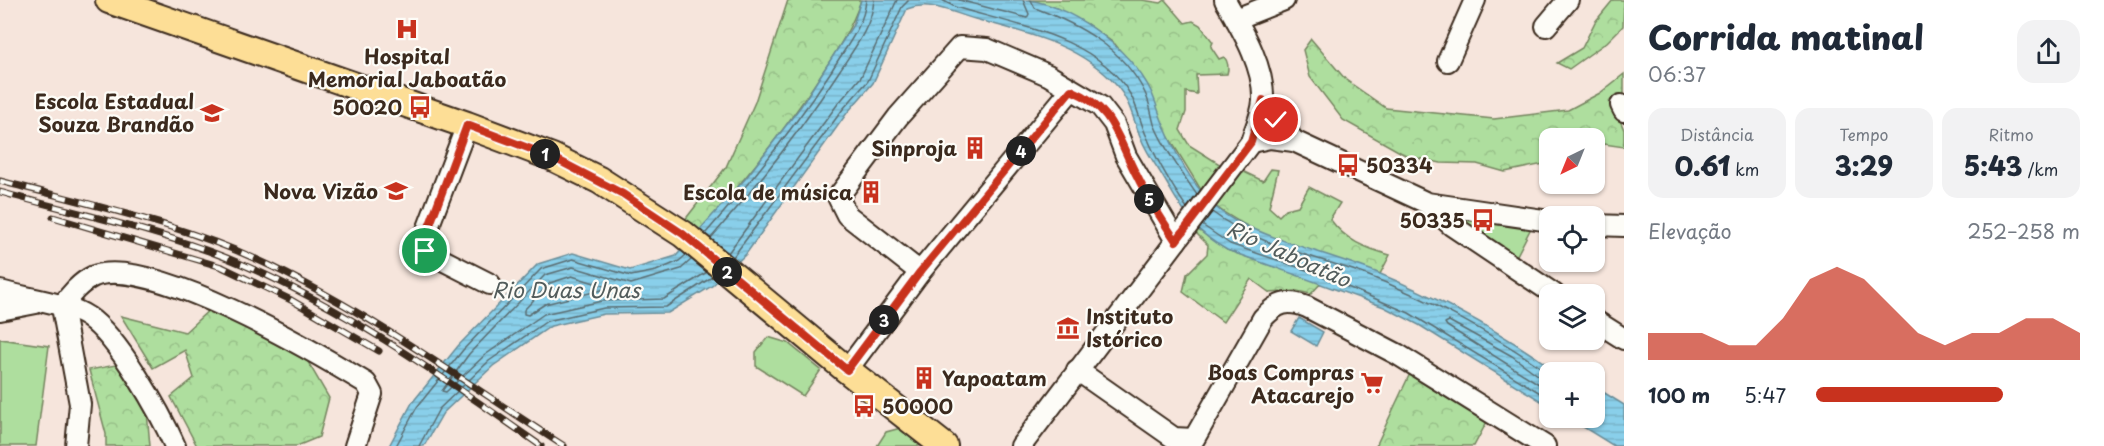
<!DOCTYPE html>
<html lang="pt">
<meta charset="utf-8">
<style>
body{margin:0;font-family:"Playpen Sans",sans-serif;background:#f2f2f3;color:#1f2937;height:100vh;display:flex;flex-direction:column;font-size:22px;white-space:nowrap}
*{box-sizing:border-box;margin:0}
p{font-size:20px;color:#747a83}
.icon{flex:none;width:33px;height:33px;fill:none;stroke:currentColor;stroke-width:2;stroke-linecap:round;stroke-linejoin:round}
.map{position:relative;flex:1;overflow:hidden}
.sheet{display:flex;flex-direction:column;background:#fff;width:480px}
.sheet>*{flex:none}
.needle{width:39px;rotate:223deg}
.tools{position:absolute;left:1539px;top:128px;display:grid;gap:12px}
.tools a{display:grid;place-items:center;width:66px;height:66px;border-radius:12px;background:#fff;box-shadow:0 2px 4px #0004;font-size:30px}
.pin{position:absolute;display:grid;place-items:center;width:51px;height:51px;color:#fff;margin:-26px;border:3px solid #fff;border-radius:50%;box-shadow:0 2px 6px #0007}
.km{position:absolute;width:30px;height:30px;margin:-15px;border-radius:50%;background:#222;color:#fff;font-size:16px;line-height:30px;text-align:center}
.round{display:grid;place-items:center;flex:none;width:63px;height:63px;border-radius:18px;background:#f2f2f3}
.headline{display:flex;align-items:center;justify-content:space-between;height:102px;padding:0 24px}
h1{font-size:33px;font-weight:800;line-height:45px}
.stats{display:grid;grid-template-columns:repeat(3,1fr);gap:9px;height:102px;padding:6px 24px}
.stats div{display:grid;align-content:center;border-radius:15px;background:#f2f2f3;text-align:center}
.stats b{font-size:26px;font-weight:800}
.stats small{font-size:16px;font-weight:400}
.stats p{font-size:16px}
.chart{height:168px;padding:12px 24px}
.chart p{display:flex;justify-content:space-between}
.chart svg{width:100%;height:108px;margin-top:6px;fill:#c8321e;opacity:.7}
ul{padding:0 24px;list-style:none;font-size:20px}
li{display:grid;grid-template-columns:96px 72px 1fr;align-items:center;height:45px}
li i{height:15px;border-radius:8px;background:#c8321e}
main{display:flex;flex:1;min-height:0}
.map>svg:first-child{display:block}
.forest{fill:url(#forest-crowns);stroke:#74845e;stroke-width:1.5}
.park{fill:#aede9e;stroke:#74845e;stroke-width:1.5}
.water{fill:url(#water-rules);stroke:#6a8d98;stroke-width:1.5}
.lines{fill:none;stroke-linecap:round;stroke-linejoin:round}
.shore{stroke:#5a6c70;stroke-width:1.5}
.minor-casing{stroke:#3b2a1e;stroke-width:24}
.major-casing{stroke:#3b2a1e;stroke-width:30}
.minor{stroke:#fdfcf7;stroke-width:20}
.major{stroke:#fdde96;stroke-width:26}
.rail-casing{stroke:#3b2a1e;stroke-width:7}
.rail{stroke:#fdfcf7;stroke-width:4.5;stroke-dasharray:14;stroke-linecap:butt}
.route-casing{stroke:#fff;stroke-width:12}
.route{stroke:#c8321e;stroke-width:8}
.labels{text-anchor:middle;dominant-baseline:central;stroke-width:4.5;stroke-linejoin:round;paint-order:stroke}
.poi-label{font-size:20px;font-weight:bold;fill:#3b2a1e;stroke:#fdfcf7;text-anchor:end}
.water-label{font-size:21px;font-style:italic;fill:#525c5b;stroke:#fdfcf7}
</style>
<main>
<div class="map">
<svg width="1624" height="446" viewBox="0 0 1624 446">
<defs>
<pattern id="forest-crowns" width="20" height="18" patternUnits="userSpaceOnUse" patternTransform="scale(1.5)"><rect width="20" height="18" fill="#aede9e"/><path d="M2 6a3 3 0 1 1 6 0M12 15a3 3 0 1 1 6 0" fill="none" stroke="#97bf88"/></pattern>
<pattern id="water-rules" width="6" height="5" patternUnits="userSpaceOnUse" patternTransform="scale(1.5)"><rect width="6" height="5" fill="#89cfea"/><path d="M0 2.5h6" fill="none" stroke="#77b2c8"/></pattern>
</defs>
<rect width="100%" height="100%" fill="#f6e5dc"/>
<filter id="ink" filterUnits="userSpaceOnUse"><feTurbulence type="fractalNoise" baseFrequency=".0167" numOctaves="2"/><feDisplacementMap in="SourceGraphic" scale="12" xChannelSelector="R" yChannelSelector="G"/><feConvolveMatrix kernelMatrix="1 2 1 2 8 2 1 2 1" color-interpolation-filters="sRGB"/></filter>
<g filter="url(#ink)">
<!-- forest -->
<g class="forest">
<path d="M 788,0 L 861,0 C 852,27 838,49 822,73 C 786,130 743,182 698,233 L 684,221 L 726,167 L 755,102 Z"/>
<path d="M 1028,0 L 1142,0 L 1161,3 L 1165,0 L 1185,23 L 1193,21 L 1200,25 L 1213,42 L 1211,47 L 1219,59 L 1224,57 C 1228,61 1229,68 1227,74 L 1196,75 L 1197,94 L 1186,92 L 1186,112 L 1180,130 L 1189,145 L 1221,165 L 1201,190 L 1165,131 L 1149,88 L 1115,44 L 1087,24 Z"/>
<path d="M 1613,0 L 1624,0 L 1623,26 L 1607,42 L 1569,69 L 1557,63 L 1582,48 L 1595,22 Z"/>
<path d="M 1311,39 L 1346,80 L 1386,108 L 1494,119 L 1568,110 L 1600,93 L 1624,74 L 1624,102 L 1616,110 L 1624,130 L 1624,147 L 1604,144 L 1595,149 L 1594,138 L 1550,138 L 1549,163 L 1505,172 L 1477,164 L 1441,163 L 1407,156 L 1343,120 L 1310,77 L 1303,50 Z"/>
<path d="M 1271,169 L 1278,170 L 1269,207 L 1279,216 L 1286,209 L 1298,206 L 1309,187 L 1340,203 L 1330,219 C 1346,241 1365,248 1390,255 L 1380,274 C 1324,254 1259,241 1211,203 L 1240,170 L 1263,181 Z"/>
<path d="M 1194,227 L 1227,250 L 1321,283 L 1311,294 L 1297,291 L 1270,293 L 1251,279 L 1223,322 L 1183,292 L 1187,274 L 1207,254 L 1208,245 L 1193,230 Z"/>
<path d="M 210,309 L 304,355 L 329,398 L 319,437 L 297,446 L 197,446 L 171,397 L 194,378 L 185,350 L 153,368 L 121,316 L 185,332 Z"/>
<path d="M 121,364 L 147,412 L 150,446 L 106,446 L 106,434 L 89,370 Z"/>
<path d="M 1413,367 L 1491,414 L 1474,446 L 1376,446 Z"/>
</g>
<!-- park -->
<g class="park">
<path d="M 1455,213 L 1532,226 L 1514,261 L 1452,223 Z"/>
<path d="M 768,337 L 788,343 L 821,370 L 803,396 L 756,366 L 756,352 Z"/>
<path d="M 0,339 L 49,346 L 36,446 L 0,446 Z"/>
<path d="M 897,429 L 902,429 L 924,446 L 877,446 L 886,432 Z"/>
</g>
<!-- water -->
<g class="water">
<path d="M 861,0 C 899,0 937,0 974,0 C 992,0 1011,0 1029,0 C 1076,7 1140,56 1155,101 C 1168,141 1195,199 1234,220 C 1280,243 1331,254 1378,273 C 1441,299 1502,332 1557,372 L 1550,372 L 1549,406 L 1419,325 L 1384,307 L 1227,250 C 1189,229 1181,206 1160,172 C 1152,160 1145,149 1140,136 C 1133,119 1130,101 1117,86 C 1080,44 1026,33 975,19 C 950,12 930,0 907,9 L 873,83 L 847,113 L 746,254 L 712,286 L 668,313 L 604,314 L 551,326 L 493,366 L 443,413 L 424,446 L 389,446 L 412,403 L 458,346 L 538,264 L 573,253 L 630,270 L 676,256 L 746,178 L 801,106 L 853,25 Z"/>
<path d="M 1299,318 L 1323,332 L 1316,346 L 1291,331 Z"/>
<path d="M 1595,387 L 1624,405 L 1624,446 L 1614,446 L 1567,417 L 1594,417 Z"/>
</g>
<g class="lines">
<!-- shore -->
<g class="shore">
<path d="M 942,0 L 955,7 C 1013,25 1096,36 1130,94 C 1138,107 1140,123 1147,137 C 1157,161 1172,186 1187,208"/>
<path d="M 959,0 L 1027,18 L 1029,14 L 1023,0"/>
<path d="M 1031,0 L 1035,8 C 1080,25 1123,48 1145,93 C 1150,103 1151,113 1154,124 C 1164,148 1182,173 1197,195"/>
<path d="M 1212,212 C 1252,243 1317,257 1364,274 C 1427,298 1496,335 1550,374"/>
<path d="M 1202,225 L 1230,244 L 1312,272 L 1409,313 L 1550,399"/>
<path d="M 705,234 C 751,182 794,128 832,70 C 845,48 864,26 866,0"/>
<path d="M 711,238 C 758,185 801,130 840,70 C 854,49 872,26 874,0"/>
<path d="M 728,253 L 837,105 L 861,77 L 897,0"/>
<path d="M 733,257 L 843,109 L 868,81 L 902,7 L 909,0"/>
<path d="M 691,260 L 681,269 L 631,284 L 573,267 L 545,275 L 469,354 L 442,391 L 446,392 L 485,355 L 544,314 L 602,301 L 664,299 L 707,272"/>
<path d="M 572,276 L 604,286 L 606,289 L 545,304 L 528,315 L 524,314 L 524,310 L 550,283 Z"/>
<path d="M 1449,321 L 1512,356 L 1546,381 L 1547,385 L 1542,386 L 1447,326 L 1445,323 Z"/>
<path d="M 396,446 L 417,407 L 463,350 L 541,269 L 573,259 L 631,276 L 656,271 L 679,261 L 686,255"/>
<path d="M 419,446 L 439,409 L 489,361 L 547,321 L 604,308 L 666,307 L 712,277"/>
</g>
<!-- minor casing -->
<g class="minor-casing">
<g id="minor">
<path d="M 1236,19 L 1284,0"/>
<path d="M 1546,26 L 1568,0"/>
<path d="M 1448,61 L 1475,0"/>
<path d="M 1263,100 L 1294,141"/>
<path d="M 1621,105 L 1624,111"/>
<path d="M 467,125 L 421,246 L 425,251 L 490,284"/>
<path d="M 1251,142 L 1270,138 L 1294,141 L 1427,203 L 1550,221"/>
<path d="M 1427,203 L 1451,225 L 1554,294"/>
<path d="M 1594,225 L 1624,226"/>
<path d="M 920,272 L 847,215 L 838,197 L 898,117 L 960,47 L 987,49 L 1048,75 L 1100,106 L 1114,124 L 1126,156 L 1176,241"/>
<path d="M 0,291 C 25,298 68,303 88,317 C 118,337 160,412 175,446"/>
<path d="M 0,310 L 36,303"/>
<path d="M 1594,320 L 1624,339"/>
<path d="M 847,370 L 920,272 L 1071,90"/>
<path d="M 1077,370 L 1174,438 L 1194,439 L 1263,318 C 1277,303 1287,299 1307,307 L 1397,354 L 1545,446"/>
<path d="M 76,446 L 80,404 L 62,307 C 69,295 81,282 94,276 C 151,255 315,352 366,383 L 372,394 L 355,446"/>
<path d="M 1021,446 L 1251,142 C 1255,128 1262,116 1263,101 C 1265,67 1241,28 1225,0"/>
</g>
</g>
<!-- major casing -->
<g class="major-casing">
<path id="major" d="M 109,0 L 467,125 L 552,157 L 599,180 L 683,234 L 847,370 L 944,446"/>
</g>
<!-- minor -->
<use href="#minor" class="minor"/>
<!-- major -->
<use href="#major" class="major"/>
<!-- rail casing -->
<g class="rail-casing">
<g id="rail">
<path d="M 0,181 C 92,205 187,225 273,267 C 376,317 469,385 564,446"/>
<path d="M 0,192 C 75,213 154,229 227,258 C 339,303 443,377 541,446"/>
<path d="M 53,217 L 222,267 L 291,300 L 379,351"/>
</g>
</g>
<!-- rail -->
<use href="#rail" class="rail"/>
</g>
</g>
<g class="lines" filter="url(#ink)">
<!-- route casing -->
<g class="route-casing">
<path id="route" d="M 425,251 L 422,246 L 467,125 L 552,157 L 623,194 L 683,234 L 847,370 L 920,272 L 1071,90 C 1115,108 1117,139 1137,176 C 1148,199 1162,220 1176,241 L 1251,142 L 1263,100 L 1276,120"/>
</g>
<!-- route -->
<use href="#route" class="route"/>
</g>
<!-- icons -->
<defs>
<g id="hospital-bare" transform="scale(1.8)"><path d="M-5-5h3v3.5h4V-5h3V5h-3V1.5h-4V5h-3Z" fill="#c8321e" stroke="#fdfcf7" stroke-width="2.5" paint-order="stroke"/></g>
<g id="bus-bare" transform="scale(1.8)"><path d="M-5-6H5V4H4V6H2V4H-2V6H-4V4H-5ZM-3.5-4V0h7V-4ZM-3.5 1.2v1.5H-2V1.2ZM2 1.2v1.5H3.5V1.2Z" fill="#c8321e" stroke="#fdfcf7" stroke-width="2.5" paint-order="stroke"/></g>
<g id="school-bare" transform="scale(1.8)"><path d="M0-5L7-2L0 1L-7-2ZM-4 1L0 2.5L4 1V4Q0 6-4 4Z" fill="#c8321e" stroke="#fdfcf7" stroke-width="2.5" paint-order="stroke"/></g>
<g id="building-bare" transform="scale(1.8)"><path d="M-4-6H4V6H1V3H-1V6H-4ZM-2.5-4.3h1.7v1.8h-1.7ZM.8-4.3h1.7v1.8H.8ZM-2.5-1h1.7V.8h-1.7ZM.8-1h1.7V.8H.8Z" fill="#c8321e" stroke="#fdfcf7" stroke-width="2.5" paint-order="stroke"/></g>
<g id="museum-bare" transform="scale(1.8)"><path d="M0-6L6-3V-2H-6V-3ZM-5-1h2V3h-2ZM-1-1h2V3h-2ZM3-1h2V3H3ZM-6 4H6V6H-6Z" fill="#c8321e" stroke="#fdfcf7" stroke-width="2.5" paint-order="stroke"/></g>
<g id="supermarket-bare" transform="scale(1.8)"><path d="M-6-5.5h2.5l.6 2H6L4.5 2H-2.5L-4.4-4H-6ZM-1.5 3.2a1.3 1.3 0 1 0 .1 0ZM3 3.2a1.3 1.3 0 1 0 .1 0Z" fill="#c8321e" stroke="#fdfcf7" stroke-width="2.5" paint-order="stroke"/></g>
</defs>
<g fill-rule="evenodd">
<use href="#hospital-bare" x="407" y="29"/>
<use href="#bus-bare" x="420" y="107"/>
<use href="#school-bare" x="212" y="113"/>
<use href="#building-bare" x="975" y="148"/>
<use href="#bus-bare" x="1348" y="165"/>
<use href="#school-bare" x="396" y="191"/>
<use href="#building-bare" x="871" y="192"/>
<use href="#bus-bare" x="1483" y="220"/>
<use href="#museum-bare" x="1068" y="328"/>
<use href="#building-bare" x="924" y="378"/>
<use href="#supermarket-bare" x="1372" y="383"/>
<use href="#bus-bare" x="864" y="406"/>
</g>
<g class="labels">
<!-- poi labels -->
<g class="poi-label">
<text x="407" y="56" text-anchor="middle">Hospital<tspan x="407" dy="23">Memorial Jaboatão</tspan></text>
<text x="194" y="101">Escola Estadual<tspan x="194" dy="23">Souza Brandão</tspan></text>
<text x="402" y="107">50020</text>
<text x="957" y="148">Sinproja</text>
<text x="1366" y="165" text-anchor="start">50334</text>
<text x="378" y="191">Nova Vizão</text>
<text x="853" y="192">Escola de música</text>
<text x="1465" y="220">50335</text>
<text x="1086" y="316" text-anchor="start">Instituto<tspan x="1086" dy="23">Istórico</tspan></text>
<text x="1354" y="372">Boas Compras<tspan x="1354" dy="23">Atacarejo</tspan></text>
<text x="942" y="378" text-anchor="start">Yapoatam</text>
<text x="882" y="406" text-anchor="start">50000</text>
</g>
<!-- water labels -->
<g class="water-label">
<text transform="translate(1289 253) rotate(24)">Rio Jaboatão</text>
<text x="566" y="289">Rio Duas Unas</text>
</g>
</g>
</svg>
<div class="tools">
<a><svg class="needle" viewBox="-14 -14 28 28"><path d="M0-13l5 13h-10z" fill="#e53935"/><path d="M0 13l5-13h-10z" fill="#747a83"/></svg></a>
<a><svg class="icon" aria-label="locate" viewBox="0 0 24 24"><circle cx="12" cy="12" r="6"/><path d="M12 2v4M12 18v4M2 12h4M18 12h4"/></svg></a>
<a><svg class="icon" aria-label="layers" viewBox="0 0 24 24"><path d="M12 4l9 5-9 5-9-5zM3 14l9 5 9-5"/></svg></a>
<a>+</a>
</div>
<div class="pin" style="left:425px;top:251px;background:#1e9e55"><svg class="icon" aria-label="arrive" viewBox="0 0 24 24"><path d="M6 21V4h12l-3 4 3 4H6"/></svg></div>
<div class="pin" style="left:1276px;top:120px;background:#d93025"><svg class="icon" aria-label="check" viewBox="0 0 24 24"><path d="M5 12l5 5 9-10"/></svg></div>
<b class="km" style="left:545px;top:154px">1</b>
<b class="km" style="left:727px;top:272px">2</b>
<b class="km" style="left:884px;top:320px">3</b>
<b class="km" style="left:1021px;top:151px">4</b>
<b class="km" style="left:1149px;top:199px">5</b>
</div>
<section class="sheet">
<div class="headline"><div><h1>Corrida matinal</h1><p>06:37</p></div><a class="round"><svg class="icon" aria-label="share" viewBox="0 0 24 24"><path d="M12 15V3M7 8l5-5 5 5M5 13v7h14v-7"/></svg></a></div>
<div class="stats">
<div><p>Distância</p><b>0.61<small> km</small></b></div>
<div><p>Tempo</p><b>3:29</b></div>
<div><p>Ritmo</p><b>5:43<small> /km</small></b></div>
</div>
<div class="chart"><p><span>Elevação</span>252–258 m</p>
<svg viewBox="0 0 160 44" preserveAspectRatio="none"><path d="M0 44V33L10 33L20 33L30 38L40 38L50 27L60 11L70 6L80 11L90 22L100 33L110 38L120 33L130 33L140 27L150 27L160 33V44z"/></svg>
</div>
<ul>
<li><b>100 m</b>5:47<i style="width:71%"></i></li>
</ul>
</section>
</main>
